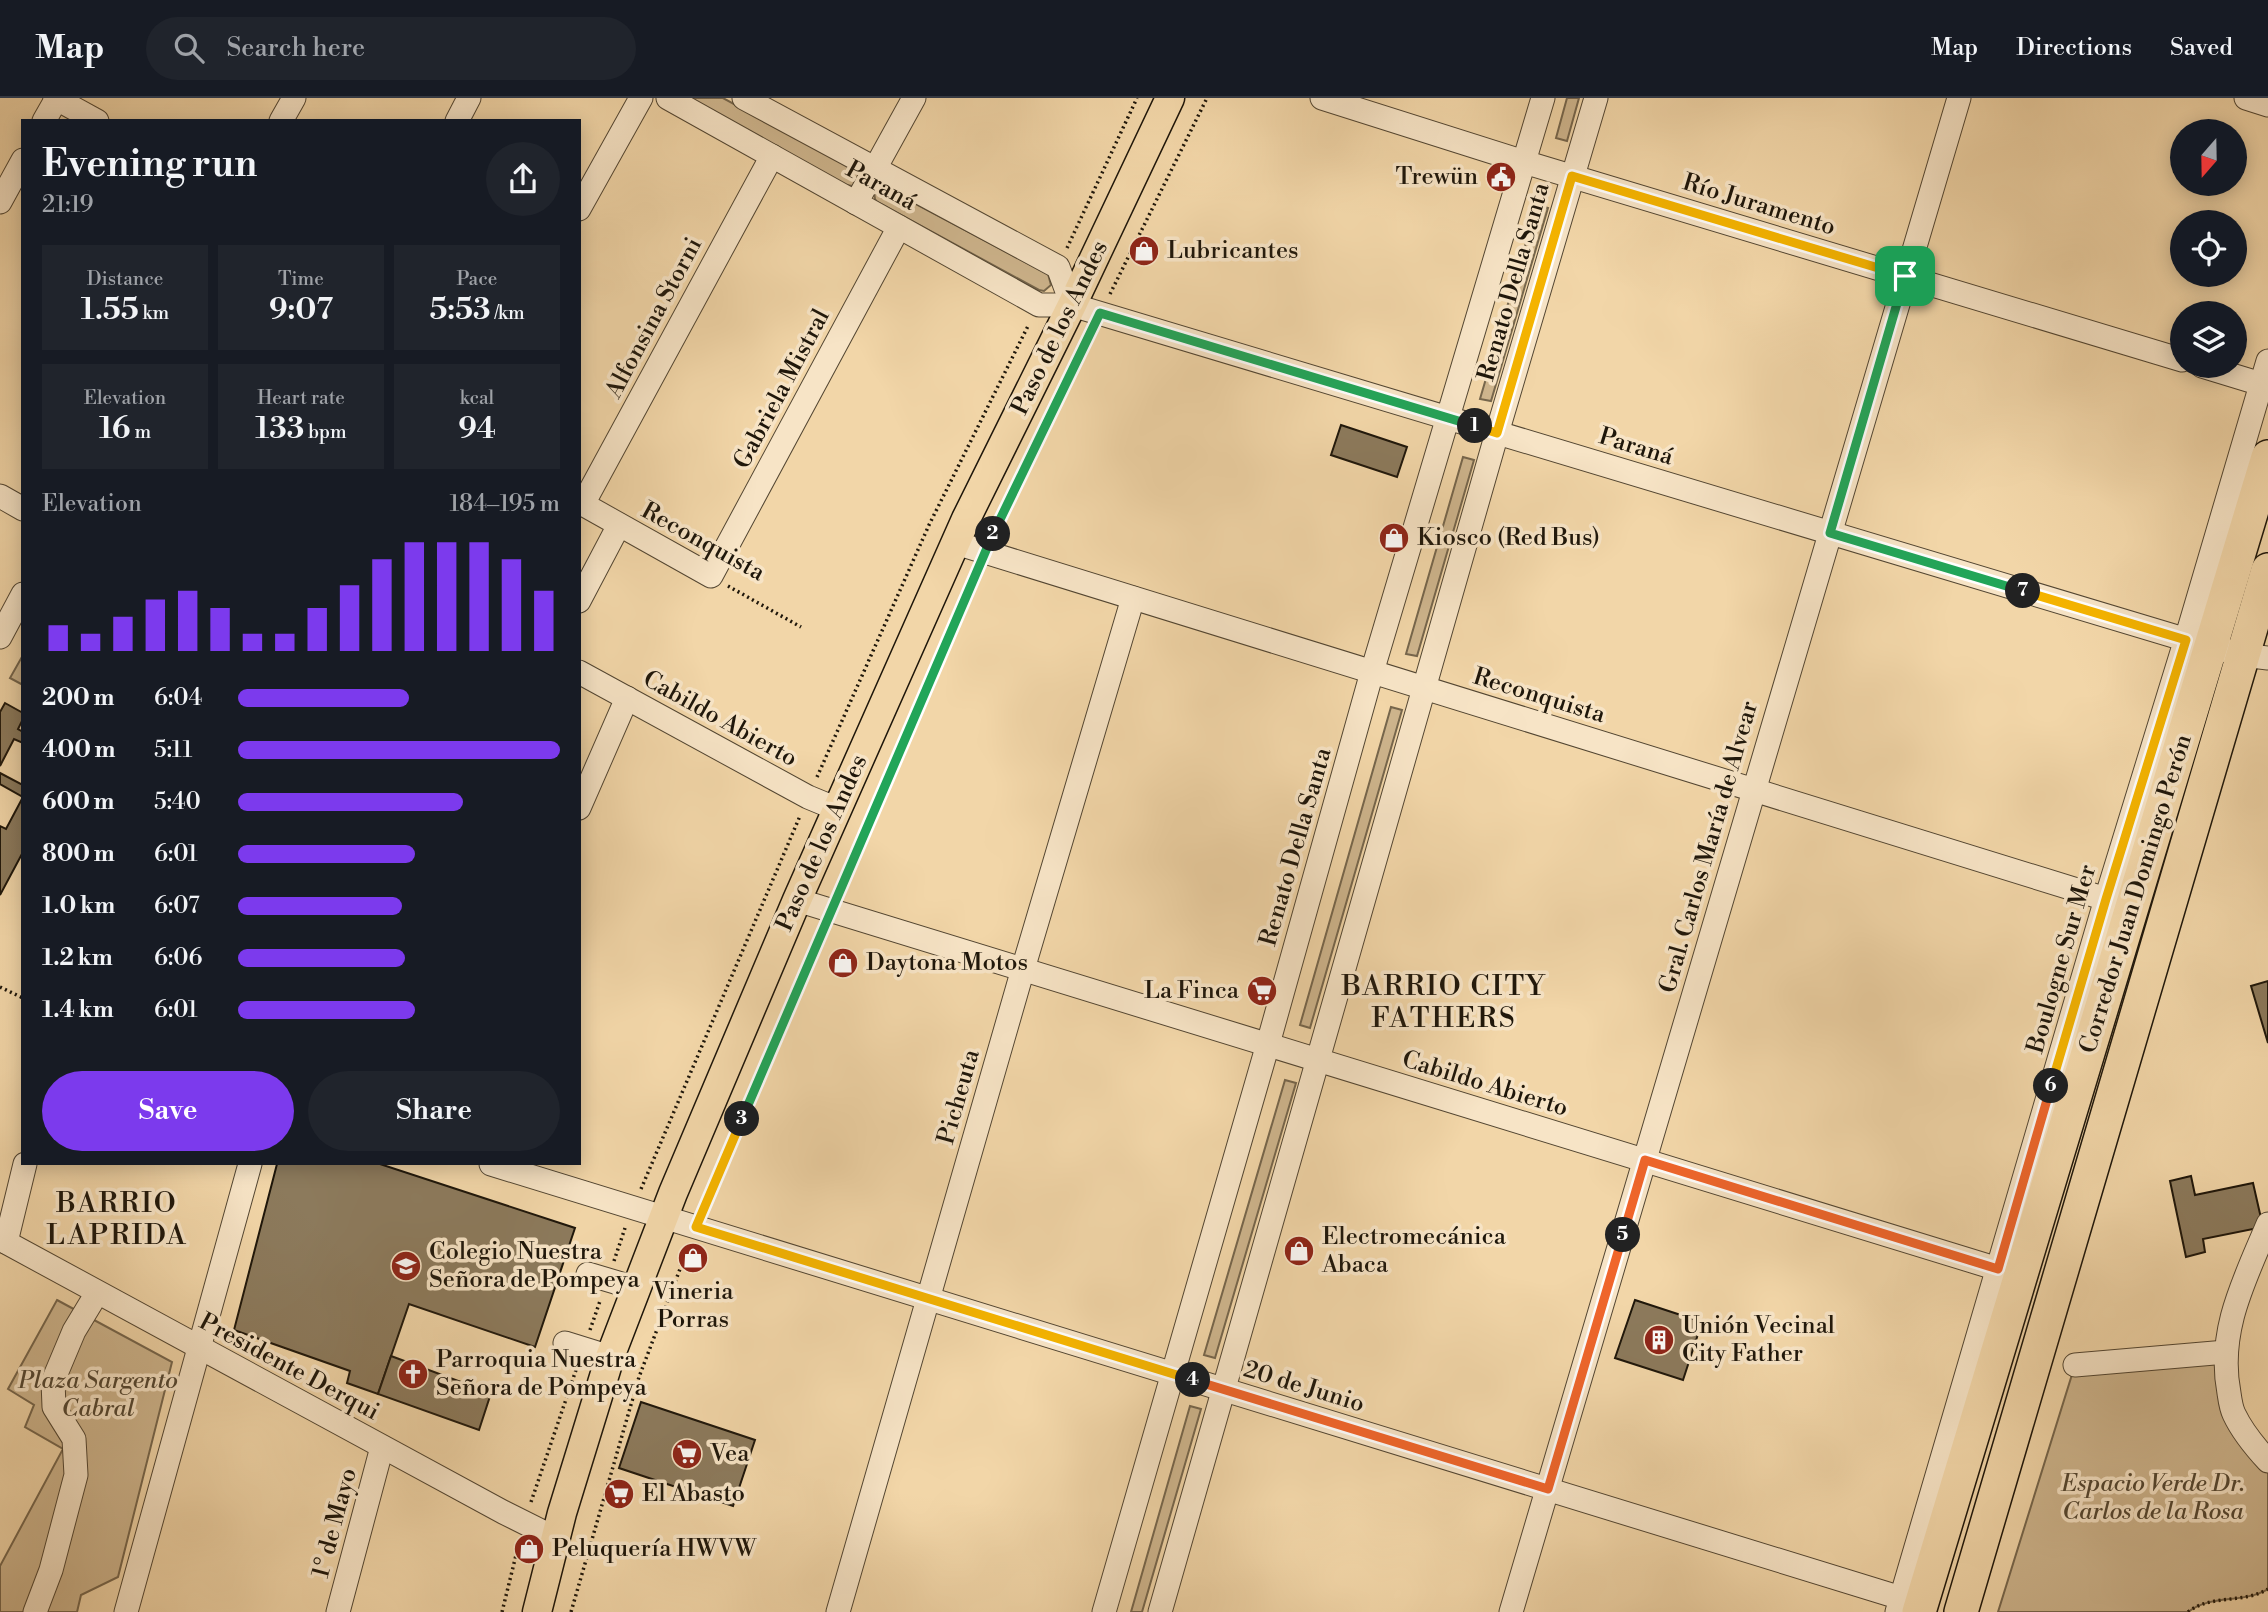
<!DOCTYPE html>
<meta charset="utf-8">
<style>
body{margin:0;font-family:"Libre Bodoni",serif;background:#20242c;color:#f1f3f6;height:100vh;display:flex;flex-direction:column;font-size:26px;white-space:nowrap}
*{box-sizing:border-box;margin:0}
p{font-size:23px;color:#9ea1a6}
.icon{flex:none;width:38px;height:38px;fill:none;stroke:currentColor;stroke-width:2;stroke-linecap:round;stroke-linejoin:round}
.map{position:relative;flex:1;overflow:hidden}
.drawer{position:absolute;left:21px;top:21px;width:560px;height:1046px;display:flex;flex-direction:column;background:#171b24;border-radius:0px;box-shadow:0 4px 18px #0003}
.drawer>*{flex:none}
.needle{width:46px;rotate:200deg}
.buttons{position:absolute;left:2170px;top:21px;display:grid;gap:14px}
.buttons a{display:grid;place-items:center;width:77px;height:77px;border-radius:50%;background:#171b24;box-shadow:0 4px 18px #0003;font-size:35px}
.pin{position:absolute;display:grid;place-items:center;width:60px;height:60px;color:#fff;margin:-30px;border-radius:14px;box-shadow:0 4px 10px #0006}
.km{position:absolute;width:35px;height:35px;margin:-18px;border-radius:50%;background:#222;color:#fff;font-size:19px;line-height:35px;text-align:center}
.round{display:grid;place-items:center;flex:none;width:74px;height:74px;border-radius:37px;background:#20242c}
.headline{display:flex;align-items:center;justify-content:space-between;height:119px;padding:0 21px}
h1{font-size:38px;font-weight:600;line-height:52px}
.figures{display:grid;grid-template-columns:repeat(3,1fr);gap:10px;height:119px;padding:7px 21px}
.figures div{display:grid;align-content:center;border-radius:0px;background:#20242c;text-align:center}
.figures b{font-size:30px;font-weight:600}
.figures small{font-size:19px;font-weight:400}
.figures p{font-size:19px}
.chart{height:196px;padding:14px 21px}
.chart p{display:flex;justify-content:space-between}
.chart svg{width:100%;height:126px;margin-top:7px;stroke:#7c3aed;stroke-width:6}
.cta{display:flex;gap:14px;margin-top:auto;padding:14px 21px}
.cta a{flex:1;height:80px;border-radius:42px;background:#7c3aed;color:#fff;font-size:28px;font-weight:600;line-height:80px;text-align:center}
.cta a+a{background:#20242c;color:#f1f3f6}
ul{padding:0 21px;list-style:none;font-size:23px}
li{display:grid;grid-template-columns:112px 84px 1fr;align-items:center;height:52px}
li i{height:18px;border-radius:9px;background:#7c3aed}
header{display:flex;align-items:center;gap:42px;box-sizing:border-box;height:98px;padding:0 35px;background:#171b24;border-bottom:2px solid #363941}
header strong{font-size:33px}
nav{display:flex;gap:38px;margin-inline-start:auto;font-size:24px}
.search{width:490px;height:63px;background:#20242c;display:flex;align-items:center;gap:18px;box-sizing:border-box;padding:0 24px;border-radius:38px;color:#9ea1a6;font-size:26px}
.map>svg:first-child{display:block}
.green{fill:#ceb58d;stroke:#76664c;stroke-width:2}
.building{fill:#8c7a5c;stroke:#1e160a;stroke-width:2}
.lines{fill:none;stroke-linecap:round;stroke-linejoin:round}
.minor-casing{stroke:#534632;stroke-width:25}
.major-casing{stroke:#1e160a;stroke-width:31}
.highway-casing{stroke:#1e160a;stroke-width:36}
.path{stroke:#1e160a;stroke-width:3.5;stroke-dasharray:2 3.5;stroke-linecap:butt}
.minor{stroke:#f7e4c6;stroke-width:23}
.major{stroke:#f2d6a8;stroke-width:28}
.highway{stroke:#f2d6a8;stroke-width:33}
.split-1-casing{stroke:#fff;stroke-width:14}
.split-2-casing{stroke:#fff;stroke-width:14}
.split-3-casing{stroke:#fff;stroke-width:14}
.split-4-casing{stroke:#fff;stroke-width:14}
.split-5-casing{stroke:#fff;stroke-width:14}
.split-6-casing{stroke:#fff;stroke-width:14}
.split-7-casing{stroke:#fff;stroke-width:14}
.split-8-casing{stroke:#fff;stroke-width:14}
.split-1{stroke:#f5b400;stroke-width:9}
.split-2{stroke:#22a559;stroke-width:9}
.split-3{stroke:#22a559;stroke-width:9}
.split-4{stroke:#f5b400;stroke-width:9}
.split-5{stroke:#f0652b;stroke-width:9}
.split-6{stroke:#f0652b;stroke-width:9}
.split-7{stroke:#f5b400;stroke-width:9}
.split-8{stroke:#22a559;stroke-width:9}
.labels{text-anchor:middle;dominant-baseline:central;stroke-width:7;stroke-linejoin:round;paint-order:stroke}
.poi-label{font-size:24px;fill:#1e160a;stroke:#f7e4c6;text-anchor:start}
.street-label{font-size:24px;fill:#1e160a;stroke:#f7e4c6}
.park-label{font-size:24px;font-style:italic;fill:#534631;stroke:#f7e4c6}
.quarter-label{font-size:28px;letter-spacing:2px;fill:#1e160a;stroke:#f7e4c6}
</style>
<header>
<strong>Map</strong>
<div class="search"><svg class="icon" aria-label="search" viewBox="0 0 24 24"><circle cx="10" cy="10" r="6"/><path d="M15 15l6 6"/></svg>Search here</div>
<nav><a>Map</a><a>Directions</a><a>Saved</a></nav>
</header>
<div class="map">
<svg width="2268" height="1514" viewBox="0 0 2268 1514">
<rect width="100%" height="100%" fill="#f2d6a8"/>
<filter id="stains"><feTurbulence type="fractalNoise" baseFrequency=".00286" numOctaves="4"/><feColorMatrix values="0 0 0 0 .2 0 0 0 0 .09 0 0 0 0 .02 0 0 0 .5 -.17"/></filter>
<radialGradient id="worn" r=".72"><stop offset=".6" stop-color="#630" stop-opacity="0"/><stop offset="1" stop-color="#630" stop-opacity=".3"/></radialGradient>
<!-- green -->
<g class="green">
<path d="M 689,0 L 723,0 L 855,72 L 859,77 L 858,85 L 853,88 L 846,87 Z"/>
<path d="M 1567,0 L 1579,0 L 1567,43 L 1556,40 Z"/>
<path d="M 880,87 L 1048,176 L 1051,187 L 1044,193 L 1039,192 L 877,104 L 875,101 L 874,94 Z"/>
<path d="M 1537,107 L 1548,110 L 1491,303 L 1480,301 Z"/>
<path d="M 1463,359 L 1474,362 L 1417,558 L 1406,556 Z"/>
<path d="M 23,557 L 23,587 L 10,580 Z"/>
<path d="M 1391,609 L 1402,612 L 1310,930 L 1300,927 Z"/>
<path d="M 1285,982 L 1296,985 L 1215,1260 L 1204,1257 Z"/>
<path d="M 57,1202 L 172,1264 L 118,1479 L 81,1497 L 77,1514 L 0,1514 L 0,1468 L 63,1351 L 25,1329 L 34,1307 L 8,1291 Z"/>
<path d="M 2226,1254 L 2226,1279 L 2268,1363 L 2268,1491 C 2243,1506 2211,1496 2188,1514 L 1998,1514 L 2075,1267 Z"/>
<path d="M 1190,1308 L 1201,1311 L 1142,1514 L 1131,1514 Z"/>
</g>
<!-- building -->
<g class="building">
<path d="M 1341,327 L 1407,349 L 1397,379 L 1331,357 Z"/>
<path d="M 5,605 L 23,615 L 23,621 L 18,631 L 23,634 L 23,645 L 14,641 L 0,668 L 0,614 Z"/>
<path d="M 0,675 L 23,687 L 23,699 L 0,686 Z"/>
<path d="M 23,699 L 23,754 L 0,797 L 0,728 L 6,731 Z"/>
<path d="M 2268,883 L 2268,945 L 2251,888 Z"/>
<path d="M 277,1066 L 380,1066 L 575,1130 L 535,1249 L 409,1206 L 378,1296 L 347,1285 L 350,1273 L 234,1232 Z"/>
<path d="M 2191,1078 L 2195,1097 L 2253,1085 L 2263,1129 L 2203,1141 L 2205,1154 L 2186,1159 L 2170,1083 Z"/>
<path d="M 1635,1202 L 1702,1224 L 1683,1282 L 1615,1260 Z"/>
<path d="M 391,1258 L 491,1295 L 479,1332 L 378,1296 Z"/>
<path d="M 641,1304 L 755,1342 L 733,1408 L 619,1370 Z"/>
</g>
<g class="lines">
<!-- minor casing -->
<g class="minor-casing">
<g id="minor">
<path d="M 55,0 L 97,23"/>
<path d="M 668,0 L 1039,207 L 1072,207 L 2197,545 L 2243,557 L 2268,560"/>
<path d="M 744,0 L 1058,169 L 1072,207"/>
<path d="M 1322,0 L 1524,64 L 2182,262"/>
<path d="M 2246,0 L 2268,7"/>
<path d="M 44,23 L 57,0"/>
<path d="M 281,23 L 294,0"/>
<path d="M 457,23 L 469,0"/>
<path d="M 0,104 L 23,62"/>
<path d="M 856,105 L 914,0"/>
<path d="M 579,111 L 641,0"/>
<path d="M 2202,268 L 2261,286"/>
<path d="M 0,398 L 23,411"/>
<path d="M 579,404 L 711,478 L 899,129"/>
<path d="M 583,406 L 772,58"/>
<path d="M 956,445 L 2106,801"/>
<path d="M 579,503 L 619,427"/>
<path d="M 0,539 L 23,496"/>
<path d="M 579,574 L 808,699 L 837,711"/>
<path d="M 579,710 L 627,600"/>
<path d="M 797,802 L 1998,1171"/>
<path d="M 491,1066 L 1901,1500"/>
<path d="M 2268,1126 C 2245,1181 2217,1233 2229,1295 C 2230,1302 2231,1310 2234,1316 C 2242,1333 2255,1349 2268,1363"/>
<path d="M 0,1141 L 503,1414 L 555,1440"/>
<path d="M 6,1144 L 25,1066"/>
<path d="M 588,1176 L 635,1190"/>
<path d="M 565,1245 L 610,1259"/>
<path d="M 2075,1267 L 2226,1254"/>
<path d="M 35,1514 L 51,1472 L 76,1377 L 74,1341 L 54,1309 L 53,1283 L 74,1233 L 97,1195"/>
<path d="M 126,1514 L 250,1066"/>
<path d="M 338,1514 L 382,1349"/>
<path d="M 838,1514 L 1023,871 L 1133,500"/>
<path d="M 1104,1514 L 1268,946 L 1372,574 L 1543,0"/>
<path d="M 1160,1514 L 1497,335 L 1596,0"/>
<path d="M 1511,1514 L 1959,0"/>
<path d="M 1897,1514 L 2106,801 L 2190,528 L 2268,263"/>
</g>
</g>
<!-- major casing -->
<g class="major-casing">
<path id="major" d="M 537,1514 L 562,1415 L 610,1259 L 673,1095 L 797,802 L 966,421 L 1072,207 L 1170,0"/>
</g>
<!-- highway casing -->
<g class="highway-casing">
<g id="highway">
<path d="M 1919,1514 L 2268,359"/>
<path d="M 1961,1514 L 2268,472"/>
</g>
</g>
<!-- path -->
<g class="path">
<path d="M 1067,150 L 1137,0"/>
<path d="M 1110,196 L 1207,0"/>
<path d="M 993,435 L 1091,234"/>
<path d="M 728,488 L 801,529"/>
<path d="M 817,679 L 929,427 L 1029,226"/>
<path d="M 840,792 L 976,473"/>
<path d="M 0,889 L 23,900"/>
<path d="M 641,1091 L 800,718"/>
<path d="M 704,1110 L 824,831"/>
<path d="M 614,1163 L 625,1130"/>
<path d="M 590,1232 L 600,1203"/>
<path d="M 531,1404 L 577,1269"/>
<path d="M 502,1514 L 519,1445"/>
<path d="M 571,1514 L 639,1279 L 688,1150"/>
<path d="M 2188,1514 C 2211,1496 2243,1506 2268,1491"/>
</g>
<!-- minor -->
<use href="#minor" class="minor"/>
<!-- major -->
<use href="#major" class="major"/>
<!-- highway -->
<use href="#highway" class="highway"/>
</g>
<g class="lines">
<!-- split-1 casing -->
<g class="split-1-casing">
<path id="split-1" d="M 1475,328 L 1497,335 L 1572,78 L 1905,178"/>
</g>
<!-- split-2 casing -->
<g class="split-2-casing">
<path id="split-2" d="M 993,436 L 1100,215 L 1475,328"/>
</g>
<!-- split-3 casing -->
<g class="split-3-casing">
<path id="split-3" d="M 742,1021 L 993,436"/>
</g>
<!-- split-4 casing -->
<g class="split-4-casing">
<path id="split-4" d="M 742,1021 L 696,1129 L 1193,1282"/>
</g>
<!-- split-5 casing -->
<g class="split-5-casing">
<path id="split-5" d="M 1193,1282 L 1548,1391 L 1623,1137"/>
</g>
<!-- split-6 casing -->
<g class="split-6-casing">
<path id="split-6" d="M 1623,1137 L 1645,1062 L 1998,1171 L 2051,988"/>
</g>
<!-- split-7 casing -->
<g class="split-7-casing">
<path id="split-7" d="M 2023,493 L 2186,542 L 2106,801 L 2051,988"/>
</g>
<!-- split-8 casing -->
<g class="split-8-casing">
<path id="split-8" d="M 1905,178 L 1830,435 L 2023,493"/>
</g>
<!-- split-1 -->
<use href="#split-1" class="split-1"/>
<!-- split-2 -->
<use href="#split-2" class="split-2"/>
<!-- split-3 -->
<use href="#split-3" class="split-3"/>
<!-- split-4 -->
<use href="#split-4" class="split-4"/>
<!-- split-5 -->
<use href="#split-5" class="split-5"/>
<!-- split-6 -->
<use href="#split-6" class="split-6"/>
<!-- split-7 -->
<use href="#split-7" class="split-7"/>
<!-- split-8 -->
<use href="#split-8" class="split-8"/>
</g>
<!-- icons -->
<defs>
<g id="civic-disc" transform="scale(1.575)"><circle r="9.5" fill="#8f2418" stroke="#f7e4c6"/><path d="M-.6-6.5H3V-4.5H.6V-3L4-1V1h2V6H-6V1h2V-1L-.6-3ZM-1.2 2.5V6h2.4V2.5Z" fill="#fff"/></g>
<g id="shop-disc" transform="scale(1.575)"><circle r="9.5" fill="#8f2418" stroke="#f7e4c6"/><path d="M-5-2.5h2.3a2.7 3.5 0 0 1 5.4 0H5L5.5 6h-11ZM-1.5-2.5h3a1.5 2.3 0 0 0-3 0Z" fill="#fff"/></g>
<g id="supermarket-disc" transform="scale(1.575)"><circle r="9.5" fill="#8f2418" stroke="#f7e4c6"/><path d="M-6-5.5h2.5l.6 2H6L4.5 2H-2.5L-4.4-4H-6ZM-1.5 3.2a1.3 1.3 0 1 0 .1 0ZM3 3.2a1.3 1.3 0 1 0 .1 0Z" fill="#fff"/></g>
<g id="school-disc" transform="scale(1.575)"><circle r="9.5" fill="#8f2418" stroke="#f7e4c6"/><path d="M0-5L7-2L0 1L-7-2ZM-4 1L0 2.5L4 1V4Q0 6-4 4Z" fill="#fff"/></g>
<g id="building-disc" transform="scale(1.575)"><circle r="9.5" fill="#8f2418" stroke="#f7e4c6"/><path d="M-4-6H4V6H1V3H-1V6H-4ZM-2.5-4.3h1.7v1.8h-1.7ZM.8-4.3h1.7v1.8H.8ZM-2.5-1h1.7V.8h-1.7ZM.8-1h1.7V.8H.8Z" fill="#fff"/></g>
<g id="church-disc" transform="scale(1.575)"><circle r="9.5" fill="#8f2418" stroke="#f7e4c6"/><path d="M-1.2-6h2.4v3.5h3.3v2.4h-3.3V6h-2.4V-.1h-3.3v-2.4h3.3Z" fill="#fff"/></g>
</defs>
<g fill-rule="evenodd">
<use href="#civic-disc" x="1501" y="79"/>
<use href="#shop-disc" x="1144" y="153"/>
<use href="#shop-disc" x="1394" y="440"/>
<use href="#shop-disc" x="843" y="865"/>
<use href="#supermarket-disc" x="1262" y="893"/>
<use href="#shop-disc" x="1299" y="1153"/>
<use href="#shop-disc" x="693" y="1160"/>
<use href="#school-disc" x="406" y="1168"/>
<use href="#building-disc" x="1659" y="1242"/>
<use href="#church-disc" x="413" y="1276"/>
<use href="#supermarket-disc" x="687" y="1356"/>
<use href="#supermarket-disc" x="619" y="1396"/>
<use href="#shop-disc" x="529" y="1451"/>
</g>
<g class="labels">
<!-- poi labels -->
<g class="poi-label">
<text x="1478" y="79" text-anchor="end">Trewün</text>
<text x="1167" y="153">Lubricantes</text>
<text x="1417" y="440">Kiosco (Red Bus)</text>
<text x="866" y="865">Daytona Motos</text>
<text x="1239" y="893" text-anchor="end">La Finca</text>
<text x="1322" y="1139">Electromecánica<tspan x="1322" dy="28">Abaca</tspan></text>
<text x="429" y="1154">Colegio Nuestra<tspan x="429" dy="28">Señora de Pompeya</tspan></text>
<text x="693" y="1194" text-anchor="middle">Vineria<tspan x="693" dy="28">Porras</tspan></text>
<text x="1682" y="1228">Unión Vecinal<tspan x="1682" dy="28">City Father</tspan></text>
<text x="436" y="1262">Parroquia Nuestra<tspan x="436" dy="28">Señora de Pompeya</tspan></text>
<text x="710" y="1356">Vea</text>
<text x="642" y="1396">El Abasto</text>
<text x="552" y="1451">Peluquería HWVW</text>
</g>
<!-- street labels -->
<g class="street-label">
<text transform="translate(881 88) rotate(29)">Paraná</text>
<text transform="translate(1759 107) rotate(17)">Río Juramento</text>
<text transform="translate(1514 184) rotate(-74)">Renato Della Santa</text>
<text transform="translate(654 220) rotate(-62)">Alfonsina Storni</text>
<text transform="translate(1060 230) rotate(-64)">Paso de los Andes</text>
<text transform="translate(782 291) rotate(-62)">Gabriela Mistral</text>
<text transform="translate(1636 349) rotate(17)">Paraná</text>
<text transform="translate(703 444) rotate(29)">Reconquista</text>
<text transform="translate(1539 598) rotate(17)">Reconquista</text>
<text transform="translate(720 621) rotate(29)">Cabildo Abierto</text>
<text transform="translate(822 745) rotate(-66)">Paso de los Andes</text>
<text transform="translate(1296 749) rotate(-74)">Renato Della Santa</text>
<text transform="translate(1709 749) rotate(-74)">Gral. Carlos María de Alvear</text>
<text transform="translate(2136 796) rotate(-73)">Corredor Juan Domingo Perón</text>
<text transform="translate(2062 861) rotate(-74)">Boulogne Sur Mer</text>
<text transform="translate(1485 986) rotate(17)">Cabildo Abierto</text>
<text transform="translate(959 999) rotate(-74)">Picheuta</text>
<text transform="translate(289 1269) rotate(28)">Presidente Derqui</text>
<text transform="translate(1304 1289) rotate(17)">20 de Junio</text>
<text transform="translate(335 1425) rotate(-75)">1° de Mayo</text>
</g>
<!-- park labels -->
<g class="park-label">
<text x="98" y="1283">Plaza Sargento<tspan x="98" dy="28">Cabral</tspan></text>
<text x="2153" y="1386">Espacio Verde Dr.<tspan x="2153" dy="28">Carlos de la Rosa</tspan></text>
</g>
<!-- quarter labels -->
<g class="quarter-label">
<text x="1444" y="888">BARRIO CITY<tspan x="1444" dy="32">FATHERS</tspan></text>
<text x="117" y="1105">BARRIO<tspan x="117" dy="32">LAPRIDA</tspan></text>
</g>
</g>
<rect width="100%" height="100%" filter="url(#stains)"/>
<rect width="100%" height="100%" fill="url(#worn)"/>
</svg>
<div class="buttons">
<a><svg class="needle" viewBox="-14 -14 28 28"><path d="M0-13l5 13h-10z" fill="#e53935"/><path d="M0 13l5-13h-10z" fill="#9ea1a6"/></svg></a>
<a><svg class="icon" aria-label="locate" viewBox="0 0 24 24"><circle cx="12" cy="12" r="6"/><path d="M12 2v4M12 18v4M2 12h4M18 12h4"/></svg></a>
<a><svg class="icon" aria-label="layers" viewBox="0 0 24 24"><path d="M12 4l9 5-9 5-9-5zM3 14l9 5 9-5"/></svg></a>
</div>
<div class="pin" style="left:1905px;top:178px;background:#1e9e55"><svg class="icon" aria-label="arrive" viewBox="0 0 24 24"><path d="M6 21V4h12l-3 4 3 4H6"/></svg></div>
<b class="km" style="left:1475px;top:328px">1</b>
<b class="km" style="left:993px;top:436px">2</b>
<b class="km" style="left:742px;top:1021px">3</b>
<b class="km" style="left:1193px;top:1282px">4</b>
<b class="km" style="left:1623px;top:1137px">5</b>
<b class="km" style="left:2051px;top:988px">6</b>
<b class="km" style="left:2023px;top:493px">7</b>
<section class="drawer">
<div class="headline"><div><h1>Evening run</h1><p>21:19</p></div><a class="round"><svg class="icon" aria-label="share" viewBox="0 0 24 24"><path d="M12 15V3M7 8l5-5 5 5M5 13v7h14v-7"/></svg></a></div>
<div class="figures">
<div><p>Distance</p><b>1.55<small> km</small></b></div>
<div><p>Time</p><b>9:07</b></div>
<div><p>Pace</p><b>5:53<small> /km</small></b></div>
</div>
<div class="figures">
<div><p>Elevation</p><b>16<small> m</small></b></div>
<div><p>Heart rate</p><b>133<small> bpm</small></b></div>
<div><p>kcal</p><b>94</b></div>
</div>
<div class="chart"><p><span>Elevation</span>184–195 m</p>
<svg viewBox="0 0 160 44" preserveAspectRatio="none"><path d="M5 44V35M15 44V38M25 44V32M35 44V26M45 44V23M55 44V29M65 44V38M75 44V38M85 44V29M95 44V21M105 44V12M115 44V6M125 44V6M135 44V6M145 44V12M155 44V23"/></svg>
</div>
<ul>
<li><b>200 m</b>6:04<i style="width:53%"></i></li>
<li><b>400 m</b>5:11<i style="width:100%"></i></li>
<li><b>600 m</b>5:40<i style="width:70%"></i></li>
<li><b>800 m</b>6:01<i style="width:55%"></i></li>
<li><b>1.0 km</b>6:07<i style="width:51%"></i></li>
<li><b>1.2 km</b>6:06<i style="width:52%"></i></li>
<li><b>1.4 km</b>6:01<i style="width:55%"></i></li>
</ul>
<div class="cta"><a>Save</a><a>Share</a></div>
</section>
</div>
